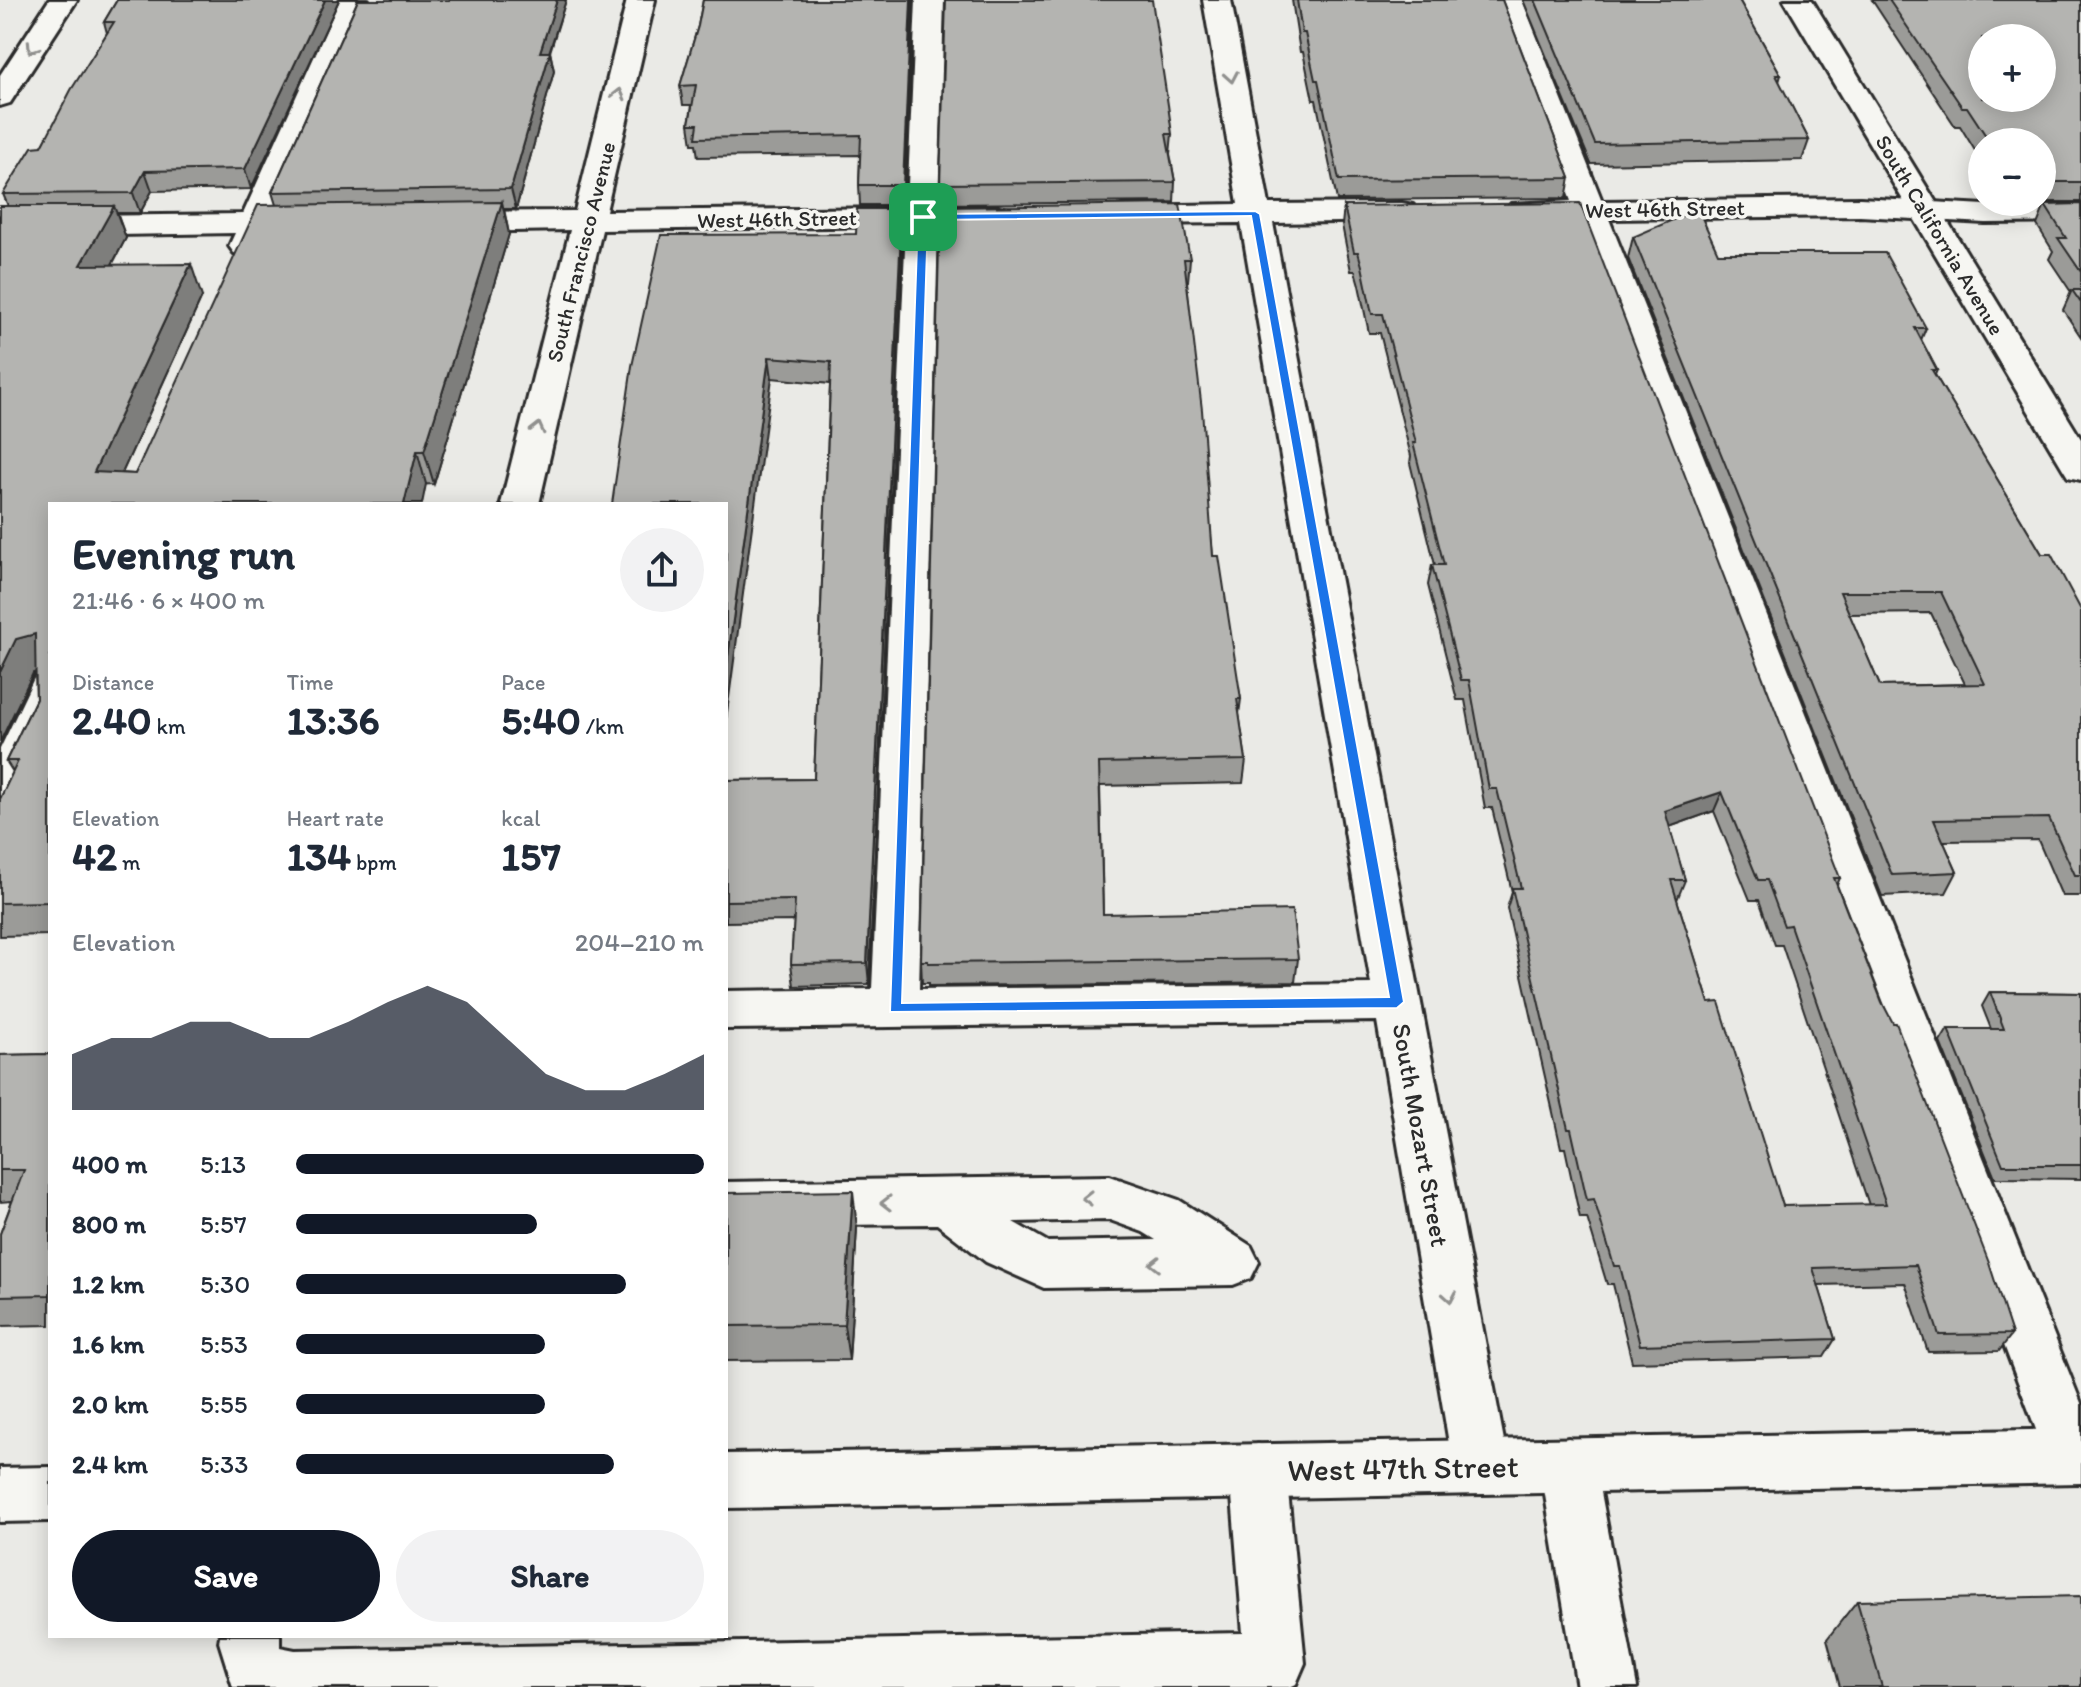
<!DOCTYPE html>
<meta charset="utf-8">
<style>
body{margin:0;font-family:Itim,sans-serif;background:#f2f2f3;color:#1f2937;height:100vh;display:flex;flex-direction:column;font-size:30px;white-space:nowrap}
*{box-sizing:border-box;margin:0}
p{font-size:26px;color:#747a83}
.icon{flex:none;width:44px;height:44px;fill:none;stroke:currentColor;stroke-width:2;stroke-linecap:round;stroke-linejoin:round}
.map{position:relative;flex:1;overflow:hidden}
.details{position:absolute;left:48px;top:502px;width:680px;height:1136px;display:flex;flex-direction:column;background:#fff;border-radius:0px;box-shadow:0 4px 20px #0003}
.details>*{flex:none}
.controls{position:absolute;left:1968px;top:24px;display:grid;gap:16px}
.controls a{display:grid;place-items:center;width:88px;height:88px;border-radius:50%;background:#fff;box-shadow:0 4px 20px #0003;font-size:40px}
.pin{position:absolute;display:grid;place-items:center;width:68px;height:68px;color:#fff;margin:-34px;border-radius:16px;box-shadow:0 4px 12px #0006}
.round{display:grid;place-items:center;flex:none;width:84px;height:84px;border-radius:42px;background:#f2f2f3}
.headline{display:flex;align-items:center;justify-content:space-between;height:136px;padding:0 24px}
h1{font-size:44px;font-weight:800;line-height:60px}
.metrics{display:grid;grid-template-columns:repeat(3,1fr);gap:12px;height:136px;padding:8px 24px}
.metrics div{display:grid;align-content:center}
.metrics b{font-size:40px;font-weight:800}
.metrics small{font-size:22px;font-weight:400}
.metrics p{font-size:22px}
.chart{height:224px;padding:16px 24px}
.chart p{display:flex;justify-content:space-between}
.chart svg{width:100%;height:144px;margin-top:8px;fill:#111827;opacity:.7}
.action{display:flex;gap:16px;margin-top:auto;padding:16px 24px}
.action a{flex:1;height:92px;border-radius:48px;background:#111827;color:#fff;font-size:32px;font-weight:800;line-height:92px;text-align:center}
.action a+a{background:#f2f2f3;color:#1f2937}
ul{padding:0 24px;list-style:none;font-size:26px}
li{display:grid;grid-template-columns:128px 96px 1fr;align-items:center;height:60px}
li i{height:20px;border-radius:10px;background:#111827}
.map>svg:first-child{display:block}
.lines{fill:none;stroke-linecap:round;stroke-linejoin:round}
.minor-casing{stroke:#2b2b2b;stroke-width:6}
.major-casing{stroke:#2b2b2b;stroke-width:6}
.minor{fill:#f6f6f2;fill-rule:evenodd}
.major{fill:#f6f6f2;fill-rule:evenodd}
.wall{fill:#9b9b98;stroke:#2b2b2b;stroke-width:2;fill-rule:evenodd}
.shaded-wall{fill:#7e7e7c;stroke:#2b2b2b;stroke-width:2}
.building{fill:#b4b4b1;stroke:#2b2b2b;stroke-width:2;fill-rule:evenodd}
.oneway{stroke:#90908e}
.route{fill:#1a73e8;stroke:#fff;stroke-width:2;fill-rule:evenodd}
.labels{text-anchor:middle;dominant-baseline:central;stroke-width:7;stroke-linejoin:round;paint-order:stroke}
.far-street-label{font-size:22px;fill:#2b2b2b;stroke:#f6f6f2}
.street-label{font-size:26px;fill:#2b2b2b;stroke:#f6f6f2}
.near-street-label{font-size:32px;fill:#2b2b2b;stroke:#f6f6f2}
</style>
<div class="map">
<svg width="2081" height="1687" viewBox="0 0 2081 1687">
<rect width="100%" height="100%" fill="#eaeae6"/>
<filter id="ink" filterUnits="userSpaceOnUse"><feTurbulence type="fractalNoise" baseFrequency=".0125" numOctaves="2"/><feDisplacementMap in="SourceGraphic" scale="16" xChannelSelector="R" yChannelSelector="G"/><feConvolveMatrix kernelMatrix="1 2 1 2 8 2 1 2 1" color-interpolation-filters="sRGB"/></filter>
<g filter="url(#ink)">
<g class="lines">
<!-- minor casing -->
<g class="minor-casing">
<g id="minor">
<path d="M 49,0 L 77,0 L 10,103 L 0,106 L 0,75 Z"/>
<path d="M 340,0 L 368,0 L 275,214 L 321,216 L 326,223 L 321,230 L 267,233 L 256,253 L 245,256 L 234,253 L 229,246 L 235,233 L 0,237 L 0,217 L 243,214 Z"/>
<path d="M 627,0 L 655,0 L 606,211 L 907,208 L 916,0 L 944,0 L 938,207 L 998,207 L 1009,209 L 1014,216 L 1009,223 L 938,226 L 919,989 L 1371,984 L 1241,223 L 1122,224 L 1111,222 L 1106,215 L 1111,208 L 1122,206 L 1238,204 L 1203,0 L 1231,0 L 1269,204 L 1402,203 L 1413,205 L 1418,212 L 1413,219 L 1402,221 L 1273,223 L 1509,1467 L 1501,1486 L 1481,1494 L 1461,1486 L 1453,1467 L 1377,1021 L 726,1029 L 726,991 L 872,989 L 906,226 L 602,230 L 539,504 L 501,504 L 570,230 L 446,232 L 435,229 L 430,222 L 435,215 L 446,212 L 575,211 Z"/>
<path d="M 1494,0 L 1522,0 L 1602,201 L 1860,198 L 1985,205 L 2081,204 L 2081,222 L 1985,223 L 1860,216 L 1609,219 L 2081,1403 L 2081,1480 L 2074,1483 L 2054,1475 L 2046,1456 L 1578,220 L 1522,220 L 1511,218 L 1506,211 L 1511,204 L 1571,201 Z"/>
<path d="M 50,670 L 50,731 L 15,808 L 0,813 L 0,749 L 36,674 Z"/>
<path d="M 1110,1176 L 1179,1200 L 1251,1246 L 1259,1262 L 1251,1278 L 1233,1285 L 1044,1288 L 986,1262 L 937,1224 L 726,1226 L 726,1182 ZM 1110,1220 L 1143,1232 L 1156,1240 L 1048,1242 L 1013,1222 Z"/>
<path d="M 1568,1438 L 1588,1446 L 1596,1465 L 1637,1687 L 1577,1687 L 1540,1465 L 1548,1446 Z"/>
<path d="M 1258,1444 L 1278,1452 L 1286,1471 L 1305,1663 L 1296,1684 L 1290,1687 L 233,1687 L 219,1642 L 220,1636 L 280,1636 L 280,1647 L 295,1650 L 1243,1633 L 1230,1471 L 1238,1452 Z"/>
</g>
</g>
<!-- major casing -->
<g class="major-casing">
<g id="major">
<path d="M 1784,0 L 1812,0 L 2081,439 L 2081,480 L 2068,477 L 2063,469 Z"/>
<path d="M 2081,1429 L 2081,1483 L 726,1508 L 726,1454 Z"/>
<path d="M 50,1467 L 50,1521 L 0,1522 L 0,1468 Z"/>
</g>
</g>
<!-- minor -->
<use href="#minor" class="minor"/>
<!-- major -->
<use href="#major" class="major"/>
</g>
<!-- wall -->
<g class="wall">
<path d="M 117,0 L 339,0 L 251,189 L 152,191 L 140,213 L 117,213 L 126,238 L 112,265 L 202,297 L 122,473 L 135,474 L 276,205 L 272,192 L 358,0 L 566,0 L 550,52 L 554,71 L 516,209 L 504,209 L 509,234 L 434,484 L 50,504 L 50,935 L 0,936 L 0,799 L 13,772 L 6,761 L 36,699 L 35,672 L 33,673 L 0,742 L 0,206 L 8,206 L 3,194 L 42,146 L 107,33 L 104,22 Z"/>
<path d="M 703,0 L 913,0 L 904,205 L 860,205 L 859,185 L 860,155 L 698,157 L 696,144 L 692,144 L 689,124 L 692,105 L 683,105 L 680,86 L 698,26 Z"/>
<path d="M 946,0 L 1172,134 L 1170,154 L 1175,182 L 1174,202 L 941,204 L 940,184 Z"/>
<path d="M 1292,0 L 1502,0 L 1570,178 L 1566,198 L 1337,200 L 1316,100 L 1313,100 L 1303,52 L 1300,52 Z"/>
<path d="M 1523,0 L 1739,0 L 1781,75 L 1779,82 L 1809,140 L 1802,160 L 1591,164 Z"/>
<path d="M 1872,0 L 2081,0 L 2081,202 L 2042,202 L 2042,142 L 1982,142 L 1982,162 L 1960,126 L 1955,126 Z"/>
<path d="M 2081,204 L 2081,337 L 2063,310 L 2071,292 L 2049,259 L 2053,251 L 2037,225 L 2045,205 Z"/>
<path d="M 1344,206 L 1840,878 L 1837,885 L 2012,1334 L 1999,1351 L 1928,1352 L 1905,1283 L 1818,1285 L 1835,1339 L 1824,1357 L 1632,1362 L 1613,1284 L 1607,1284 L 1587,1218 L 1580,1218 L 1565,1148 L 1561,1148 L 1507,908 L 1512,892 L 1492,808 L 1485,808 L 1465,700 L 1457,700 L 1428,585 L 1432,565 L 1435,565 L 1410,463 L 1411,456 L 1380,333 L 1369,333 L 1359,285 L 1355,271 L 1351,271 L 1342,225 ZM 1714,811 L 1750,900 L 1759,900 L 1775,945 L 1782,945 L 1869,1205 L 1783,1206 L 1709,1003 L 1677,900 L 1685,880 L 1669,827 Z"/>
<path d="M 940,207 L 1190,259 L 1188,281 L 1187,281 L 1213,556 L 1241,699 L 1239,714 L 1246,760 L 1243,783 L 1100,786 L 1103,914 L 1298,959 L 1295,982 L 929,986 L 929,983 L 922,983 L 921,961 Z"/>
<path d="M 903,230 L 869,984 L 794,986 L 791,964 L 794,921 L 726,922 L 726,780 L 814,779 L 830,384 L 772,378 L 612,504 L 856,234 Z"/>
<path d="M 1633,237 L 1718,253 L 1926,328 L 1921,340 L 1937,370 L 1935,375 L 2042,554 L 2081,610 L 2081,896 L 2062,896 L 2038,840 L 1943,841 L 1957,872 L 1946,893 L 1882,896 L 1628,258 ZM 1931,613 L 1965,684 L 1880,686 L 1849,614 Z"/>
<path d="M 1990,992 L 2081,993 L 2081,1179 L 1995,1178 L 1940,1042 L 1948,1029 L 1991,1029 L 1982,1006 Z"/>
<path d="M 50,1054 L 50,1325 L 0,1326 L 0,1234 L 12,1201 L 0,1202 L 0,1055 Z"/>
<path d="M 726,1193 L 857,1228 L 849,1360 L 726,1361 Z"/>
<path d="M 1857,1601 L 2081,1687 L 1840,1687 L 1827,1639 Z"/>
</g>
<!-- shaded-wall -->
<g class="shaded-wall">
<path d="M 325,0 L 339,0 L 251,189 L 245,169 Z"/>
<path d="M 557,0 L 566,0 L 543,71 L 540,52 Z"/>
<path d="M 911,0 L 913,0 L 904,205 L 903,185 Z"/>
<path d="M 550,52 L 554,71 L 516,209 L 511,189 Z"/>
<path d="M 145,171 L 152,191 L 140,213 L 133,193 Z"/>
<path d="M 502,202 L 509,234 L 434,484 L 424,451 Z"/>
<path d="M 114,206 L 126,238 L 94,298 L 81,265 Z"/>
<path d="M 902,209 L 903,230 L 869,984 L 867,963 Z"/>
<path d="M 191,264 L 202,297 L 108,504 L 94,472 Z"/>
<path d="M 769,357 L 772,378 L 726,720 L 726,671 Z"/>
<path d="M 417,451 L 426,484 L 422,504 L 404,504 Z"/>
<path d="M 35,634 L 50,668 L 33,673 L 0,742 L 0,672 L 16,639 Z"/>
<path d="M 1722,792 L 1714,811 L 1658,831 L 1665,811 Z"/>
<path d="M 853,1191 L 857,1228 L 849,1360 L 844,1325 Z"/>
</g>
<!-- building -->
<g class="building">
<path d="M 117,0 L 325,0 L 245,169 L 145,171 L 133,193 L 3,194 L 32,147 L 42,146 L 71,90 L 114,22 L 104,22 Z"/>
<path d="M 358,0 L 557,0 L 540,52 L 550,52 L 511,189 L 272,192 Z"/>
<path d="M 703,0 L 911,0 L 903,185 L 859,185 L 861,135 L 696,138 L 698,124 L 689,124 L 696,85 L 680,86 L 698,26 Z"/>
<path d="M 946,0 L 1152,0 L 1168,105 L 1172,134 L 1166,134 L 1175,182 L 940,184 Z"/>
<path d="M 1297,0 L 1502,0 L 1570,178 L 1339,180 L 1318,80 L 1315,80 L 1305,33 L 1302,33 Z"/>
<path d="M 1535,0 L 1739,0 L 1781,75 L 1776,75 L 1809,140 L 1595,144 Z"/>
<path d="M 1889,0 L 2081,0 L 2081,182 L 2042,182 L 2042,142 L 1990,142 L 1967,107 L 1962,107 ZM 1982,38 L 2042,38 L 2042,98 L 1982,98 Z"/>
<path d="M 502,202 L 424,451 L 417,451 L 404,504 L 50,504 L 50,902 L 0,903 L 0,799 L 18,761 L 6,761 L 36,699 L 35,634 L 16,639 L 0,672 L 0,206 L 114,206 L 81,265 L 191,264 L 94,472 L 135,474 L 258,205 Z"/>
<path d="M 1580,203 L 1840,878 L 1834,878 L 1882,1002 L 1893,1023 L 1896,1023 L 1989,1263 L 2012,1334 L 1939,1335 L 1916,1265 L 1813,1268 L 1835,1339 L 1640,1345 L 1620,1266 L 1614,1266 L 1594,1199 L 1587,1200 L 1571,1129 L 1568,1129 L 1512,888 L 1521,888 L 1497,789 L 1489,789 L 1469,680 L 1461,680 L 1432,565 L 1444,565 L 1413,443 L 1416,443 L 1383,314 L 1372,314 L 1362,266 L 1358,252 L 1354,252 L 1344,206 ZM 1722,792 L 1758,880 L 1767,880 L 1784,926 L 1790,925 L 1886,1204 L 1783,1206 L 1719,1002 L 1709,1003 L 1671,880 L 1685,880 L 1665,811 Z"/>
<path d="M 1180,204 L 1190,259 L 1184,259 L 1202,410 L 1213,556 L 1219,556 L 1241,699 L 1237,699 L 1246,760 L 1099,763 L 1103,914 L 1292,910 L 1298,959 L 928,963 L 928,961 L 921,961 L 940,207 Z"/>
<path d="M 2081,204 L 2081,272 L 2058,238 L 2066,238 L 2045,205 Z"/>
<path d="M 857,209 L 902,209 L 867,963 L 791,964 L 795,900 L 726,901 L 726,780 L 814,779 L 831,362 L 769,357 L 726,671 L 726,504 L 612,504 L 632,366 L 661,235 L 856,234 Z"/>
<path d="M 1698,209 L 1718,253 L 1885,253 L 1926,328 L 1915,328 L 1937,370 L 1932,370 L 2042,554 L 2051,554 L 2081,610 L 2081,875 L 2075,875 L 2049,818 L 1934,820 L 1957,872 L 1892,875 L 1633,237 ZM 1840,592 L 1941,592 L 1985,684 L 1880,686 Z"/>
<path d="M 2072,290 L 2081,290 L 2081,303 Z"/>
<path d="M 1990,992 L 2081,993 L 2081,1165 L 2003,1165 L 1948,1029 L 2004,1029 Z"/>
<path d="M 50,1054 L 50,1295 L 0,1296 L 0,1234 L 24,1170 L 0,1170 L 0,1055 Z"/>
<path d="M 853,1191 L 844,1325 L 726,1326 L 726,1193 Z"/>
<path d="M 2081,1596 L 2081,1687 L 1882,1687 L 1857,1601 Z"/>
</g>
<!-- one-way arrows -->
<defs><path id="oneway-chevron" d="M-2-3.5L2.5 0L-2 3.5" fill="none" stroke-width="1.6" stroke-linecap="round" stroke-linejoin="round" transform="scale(2)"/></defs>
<g class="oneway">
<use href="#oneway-chevron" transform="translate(32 48) rotate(123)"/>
<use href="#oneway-chevron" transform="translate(1231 77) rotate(80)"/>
<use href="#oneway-chevron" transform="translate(619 94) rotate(-76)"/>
<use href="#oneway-chevron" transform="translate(538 428) rotate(-76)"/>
<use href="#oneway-chevron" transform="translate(1087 1198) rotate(180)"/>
<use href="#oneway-chevron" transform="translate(886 1203) rotate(180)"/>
<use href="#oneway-chevron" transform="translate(1155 1264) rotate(179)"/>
<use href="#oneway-chevron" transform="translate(1450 1297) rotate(80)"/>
</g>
</g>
<!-- route -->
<path class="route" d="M 1255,211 L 1260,214 L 1404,1002 L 1397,1008 L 890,1012 L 918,217 L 923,214 ZM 1251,216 L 1389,997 L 902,1003 L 928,220 Z"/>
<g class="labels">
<!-- far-street labels -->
<g class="far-street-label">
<text transform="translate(1665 209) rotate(-1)">West 46th Street</text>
<text transform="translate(777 219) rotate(-1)">West 46th Street</text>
<text transform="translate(1940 235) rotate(59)">South California Avenue</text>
<text transform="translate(581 252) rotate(-76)">South Francisco Avenue</text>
</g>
<!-- street labels -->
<g class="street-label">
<text transform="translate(1421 1135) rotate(80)">South Mozart Street</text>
</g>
<!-- near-street labels -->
<g class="near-street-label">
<text transform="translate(1403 1468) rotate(-1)">West 47th Street</text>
</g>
</g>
</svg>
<div class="controls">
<a>+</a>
<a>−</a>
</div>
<div class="pin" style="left:923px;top:217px;background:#1e9e55"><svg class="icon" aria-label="arrive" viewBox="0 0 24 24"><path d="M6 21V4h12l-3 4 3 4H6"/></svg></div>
<section class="details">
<div class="headline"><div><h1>Evening run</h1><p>21:46 · 6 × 400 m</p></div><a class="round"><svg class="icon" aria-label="share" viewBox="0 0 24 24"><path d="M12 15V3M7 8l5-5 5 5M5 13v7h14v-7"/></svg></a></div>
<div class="metrics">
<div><p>Distance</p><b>2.40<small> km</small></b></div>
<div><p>Time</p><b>13:36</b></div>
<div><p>Pace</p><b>5:40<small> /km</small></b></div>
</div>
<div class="metrics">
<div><p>Elevation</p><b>42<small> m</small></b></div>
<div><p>Heart rate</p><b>134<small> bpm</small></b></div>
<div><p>kcal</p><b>157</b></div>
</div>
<div class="chart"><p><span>Elevation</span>204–210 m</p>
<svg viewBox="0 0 160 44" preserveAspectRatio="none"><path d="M0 44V27L10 22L20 22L30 17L40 17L50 22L60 22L70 17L80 11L90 6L100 11L110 22L120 33L130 38L140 38L150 33L160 27V44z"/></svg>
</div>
<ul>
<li><b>400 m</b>5:13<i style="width:100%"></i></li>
<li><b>800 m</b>5:57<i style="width:59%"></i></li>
<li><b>1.2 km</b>5:30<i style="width:81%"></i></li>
<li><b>1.6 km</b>5:53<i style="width:61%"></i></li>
<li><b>2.0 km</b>5:55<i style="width:61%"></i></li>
<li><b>2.4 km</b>5:33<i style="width:78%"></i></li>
</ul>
<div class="action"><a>Save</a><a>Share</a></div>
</section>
</div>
